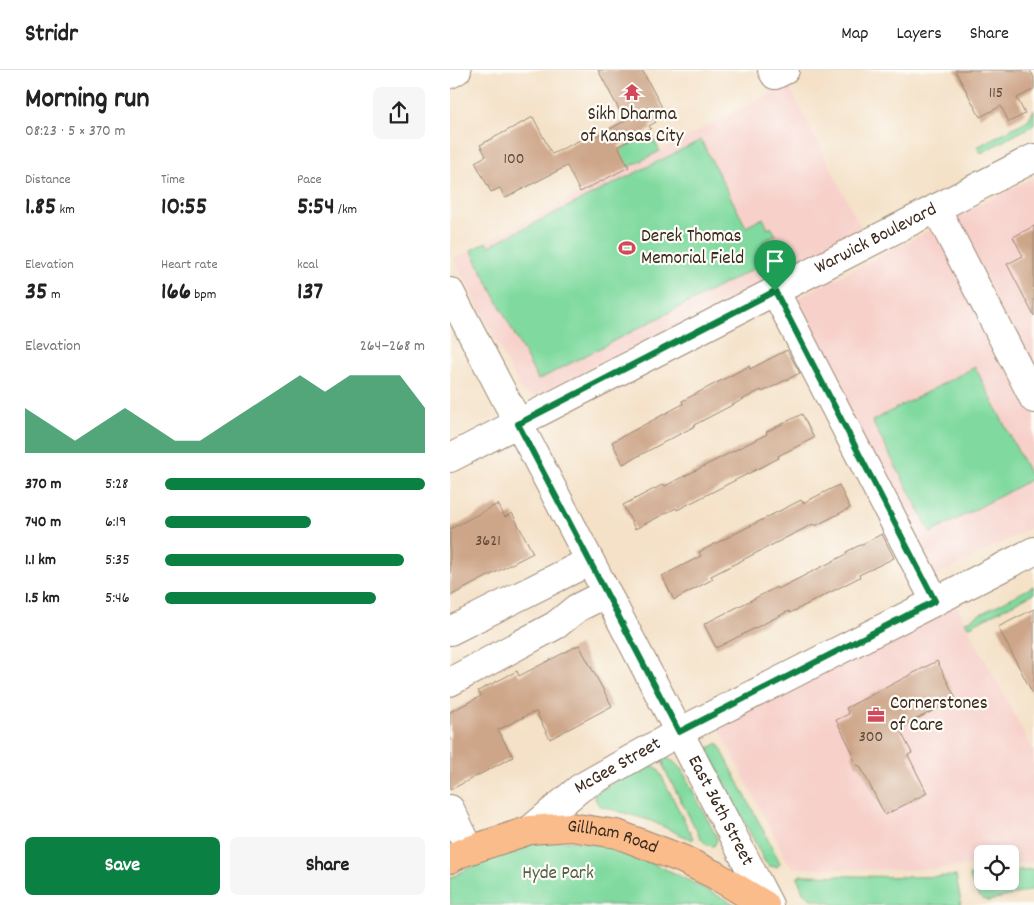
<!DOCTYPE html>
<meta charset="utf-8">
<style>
body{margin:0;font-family:Dekko,sans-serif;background:#f6f6f6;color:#222;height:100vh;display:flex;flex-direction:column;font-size:19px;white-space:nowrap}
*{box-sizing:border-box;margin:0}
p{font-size:16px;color:#767676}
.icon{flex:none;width:28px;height:28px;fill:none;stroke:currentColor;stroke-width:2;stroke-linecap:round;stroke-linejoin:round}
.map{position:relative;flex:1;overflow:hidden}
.drawer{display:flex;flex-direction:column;background:#fff;width:450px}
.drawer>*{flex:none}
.buttons{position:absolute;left:524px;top:775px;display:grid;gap:10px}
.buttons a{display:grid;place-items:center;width:45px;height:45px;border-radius:8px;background:#fff;box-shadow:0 2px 8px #0003;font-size:25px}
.pin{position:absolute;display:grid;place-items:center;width:42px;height:42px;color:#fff;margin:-51px -21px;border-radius:50% 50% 50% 0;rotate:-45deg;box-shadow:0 0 5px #0007}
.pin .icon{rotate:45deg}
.round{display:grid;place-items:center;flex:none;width:52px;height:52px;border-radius:8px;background:#f6f6f6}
.headline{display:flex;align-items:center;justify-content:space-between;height:85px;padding:0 25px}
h1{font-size:28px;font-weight:700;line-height:38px}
.figures{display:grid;grid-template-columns:repeat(3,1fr);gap:8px;height:85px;padding:5px 25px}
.figures div{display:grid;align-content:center}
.figures b{font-size:25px;font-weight:700}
.figures small{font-size:14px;font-weight:400}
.figures p{font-size:14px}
.chart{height:140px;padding:10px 25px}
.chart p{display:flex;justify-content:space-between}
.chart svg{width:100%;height:90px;margin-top:5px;fill:#0b8043;opacity:.7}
.button{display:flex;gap:10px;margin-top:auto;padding:10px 25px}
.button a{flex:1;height:58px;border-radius:8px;background:#0b8043;color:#fff;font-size:20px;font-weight:700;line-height:58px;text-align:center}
.button a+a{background:#f6f6f6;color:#222}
ul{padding:0 25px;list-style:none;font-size:16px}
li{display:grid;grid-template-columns:80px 60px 1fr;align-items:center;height:38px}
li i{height:12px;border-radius:6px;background:#0b8043}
header{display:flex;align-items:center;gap:30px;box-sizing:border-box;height:70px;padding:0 25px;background:#fff;border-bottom:1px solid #e0e0e0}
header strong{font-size:24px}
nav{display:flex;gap:28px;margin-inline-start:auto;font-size:18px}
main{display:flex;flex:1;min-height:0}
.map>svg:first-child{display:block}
.built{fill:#f7d0ca}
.green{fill:#80da9f;stroke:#5e825e}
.building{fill:#cda588}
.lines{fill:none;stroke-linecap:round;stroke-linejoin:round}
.minor-casing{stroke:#988672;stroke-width:30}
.major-casing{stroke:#988672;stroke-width:30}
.minor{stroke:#fff;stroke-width:28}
.major{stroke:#fabc8b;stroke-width:28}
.route-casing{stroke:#fff;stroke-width:10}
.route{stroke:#0b8043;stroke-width:6}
.labels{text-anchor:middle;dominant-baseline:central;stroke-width:4.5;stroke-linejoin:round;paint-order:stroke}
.number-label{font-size:16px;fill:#604938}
.poi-label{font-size:19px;fill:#3b2a1e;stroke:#fdfcf7;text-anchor:start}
.street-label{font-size:19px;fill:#3b2a1e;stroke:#fdfcf7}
.park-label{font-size:19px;fill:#505f45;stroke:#fdfcf7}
</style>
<header>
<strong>Stridr</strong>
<nav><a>Map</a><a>Layers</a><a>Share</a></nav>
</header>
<main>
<section class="drawer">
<div class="headline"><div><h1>Morning run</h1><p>08:23 · 5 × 370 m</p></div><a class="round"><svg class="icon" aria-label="share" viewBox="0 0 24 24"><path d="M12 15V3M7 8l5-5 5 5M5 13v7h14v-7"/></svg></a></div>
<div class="figures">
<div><p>Distance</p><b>1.85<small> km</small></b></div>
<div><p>Time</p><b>10:55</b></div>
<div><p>Pace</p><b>5:54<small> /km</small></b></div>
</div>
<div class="figures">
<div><p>Elevation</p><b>35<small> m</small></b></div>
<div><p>Heart rate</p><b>166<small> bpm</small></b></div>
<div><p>kcal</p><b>137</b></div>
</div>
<div class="chart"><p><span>Elevation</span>264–268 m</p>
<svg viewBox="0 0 160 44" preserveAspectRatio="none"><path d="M0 44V22L10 30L20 38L30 30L40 22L50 30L60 38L70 38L80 30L90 22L100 14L110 6L120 14L130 6L140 6L150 6L160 22V44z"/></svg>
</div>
<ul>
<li><b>370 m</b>5:28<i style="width:100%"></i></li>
<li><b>740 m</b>6:19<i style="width:56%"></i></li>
<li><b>1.1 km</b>5:35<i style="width:92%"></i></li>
<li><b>1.5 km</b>5:46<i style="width:81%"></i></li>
</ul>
<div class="button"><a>Save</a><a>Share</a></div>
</section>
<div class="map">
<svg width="584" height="835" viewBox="0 0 584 835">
<rect width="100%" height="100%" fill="#fdfcf7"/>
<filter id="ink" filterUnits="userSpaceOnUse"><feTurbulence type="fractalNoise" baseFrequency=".02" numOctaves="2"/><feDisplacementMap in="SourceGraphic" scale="10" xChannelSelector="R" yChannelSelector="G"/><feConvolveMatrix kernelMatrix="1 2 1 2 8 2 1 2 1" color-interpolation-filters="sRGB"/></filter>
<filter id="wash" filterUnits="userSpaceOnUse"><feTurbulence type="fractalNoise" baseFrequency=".0096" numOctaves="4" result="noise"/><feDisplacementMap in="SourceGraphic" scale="20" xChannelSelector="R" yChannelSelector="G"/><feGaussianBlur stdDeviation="1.12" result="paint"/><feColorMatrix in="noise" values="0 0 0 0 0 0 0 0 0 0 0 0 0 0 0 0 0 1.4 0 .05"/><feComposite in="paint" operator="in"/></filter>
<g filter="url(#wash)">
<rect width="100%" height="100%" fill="#f4e1c7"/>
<!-- built -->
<g class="built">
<path d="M 338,14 L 412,160 L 100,320 L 85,326 L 74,323 L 70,318 L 4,189 Z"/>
<path d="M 584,107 L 584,456 L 478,510 L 337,234 Z"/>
<path d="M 506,535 L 584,682 L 584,792 L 560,794 L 560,784 L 532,784 L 532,795 L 461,800 L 344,798 L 339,794 L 268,657 Z"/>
</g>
<!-- green -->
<g class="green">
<path d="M 584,40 L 584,55 L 531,83 L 527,77 L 578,50 Z"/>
<path d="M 200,64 L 210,81 L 179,97 L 169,80 Z"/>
<path d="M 251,70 L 296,157 L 313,148 L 318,159 L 321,157 L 326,165 L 313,172 L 318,181 L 311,186 L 315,193 L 88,310 L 21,180 L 36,172 L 39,176 Z"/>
<path d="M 525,297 L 582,409 L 481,463 L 422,351 Z"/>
<path d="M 584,516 L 584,523 L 518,557 L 515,552 Z"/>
<path d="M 268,673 L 330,793 L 329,795 L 327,797 L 319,796 L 315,792 L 257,679 Z"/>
<path d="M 212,688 L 218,689 L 223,691 L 232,700 L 266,766 L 267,770 L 264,776 L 257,775 L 251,769 L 215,700 Z"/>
<path d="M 200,693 L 208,699 L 243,768 L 242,770 L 199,750 L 150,736 C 146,732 144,728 145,723 Z"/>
<path d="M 122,771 L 153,776 L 183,785 L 224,803 L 286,835 L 0,835 L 0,808 L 39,788 L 79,773 Z"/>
<path d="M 584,799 L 584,819 L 539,831 C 526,830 523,815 519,805 L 532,804 L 532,811 L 560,811 L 560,801 Z"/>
<path d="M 351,805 L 460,807 L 506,806 L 511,832 L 510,835 L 387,835 L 359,828 L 353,822 L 348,809 L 348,807 Z"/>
</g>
<g id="blocks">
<!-- building -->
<g class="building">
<path d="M 148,0 L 192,0 L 214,41 L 203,47 L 206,52 L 199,56 L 201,59 L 168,76 L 179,97 L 130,122 L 117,96 L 55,128 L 50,118 L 41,122 L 25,92 L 36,86 L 30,75 L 83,47 L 102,84 L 138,66 L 140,69 L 175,51 Z"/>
<path d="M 505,0 L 580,0 L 584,8 L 584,19 L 567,28 L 575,44 L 559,52 L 551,36 L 530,47 Z"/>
<path d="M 584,156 L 584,246 L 557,194 L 573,186 L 563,167 Z"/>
<path d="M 337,280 L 350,303 L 312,322 L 311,320 L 244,355 L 245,356 L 173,394 L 162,372 L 233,334 L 232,331 L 299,296 L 300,299 Z"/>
<path d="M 352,344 L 364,368 L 328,386 L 329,388 L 227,440 L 226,438 L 185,459 L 173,435 L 214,414 L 215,416 L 317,364 L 316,362 Z"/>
<path d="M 389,415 L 400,438 L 365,456 L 363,454 L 261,506 L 263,509 L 224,530 L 212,506 L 251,486 L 249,482 L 351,430 L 353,433 Z"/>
<path d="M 48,434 L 55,447 L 62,443 L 83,483 L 0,526 L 0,459 Z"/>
<path d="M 432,464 L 444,488 L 409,505 L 410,507 L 340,543 L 339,541 L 266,578 L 254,554 L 327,517 L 328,519 L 397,484 L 396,482 Z"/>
<path d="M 584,539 L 584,626 L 548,557 Z"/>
<path d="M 129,575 L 162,636 L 100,669 L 86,642 L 80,644 L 48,660 L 63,687 L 0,720 L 0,642 L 31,626 L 28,621 L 67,601 L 69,606 Z"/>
<path d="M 487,591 L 506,629 L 449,658 L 462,683 L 458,685 L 477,723 L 435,745 L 410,696 L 406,695 L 402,686 L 403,683 L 386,650 L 399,644 L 396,638 Z"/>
</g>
</g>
</g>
<g filter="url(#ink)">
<use href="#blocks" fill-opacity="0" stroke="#988672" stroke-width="1"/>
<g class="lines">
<!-- minor casing -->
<g class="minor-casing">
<g id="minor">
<path d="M 322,0 L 325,5 L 335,0"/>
<path d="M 0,4 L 7,0"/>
<path d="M 486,138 L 584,329"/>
<path d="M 325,221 L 485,531"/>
<path id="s1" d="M 0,222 L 319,835"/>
<path id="s2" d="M 0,388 L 584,88"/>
<path d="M 0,561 L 140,491"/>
<path d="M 0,612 L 106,555 L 127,538 L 157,523"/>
<path d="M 0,739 L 20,780"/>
<path id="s3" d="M 80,760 L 130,718 L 229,662 L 584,481"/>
</g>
</g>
<!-- major casing -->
<g class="major-casing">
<g id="major">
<path id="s4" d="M 0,789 L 11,783 L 80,760 L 121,757 L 167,764 L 232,789 L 265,805 L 315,835"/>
</g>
</g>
<!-- minor -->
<use href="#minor" class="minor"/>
<!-- major -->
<use href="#major" class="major"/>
</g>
</g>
<g class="lines" filter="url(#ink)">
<!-- route casing -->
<g class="route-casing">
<path id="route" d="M 325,221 L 485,531 L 229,662 L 68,354 Z"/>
</g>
<!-- route -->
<use href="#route" class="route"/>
</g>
<!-- icons -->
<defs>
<g id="temple-bare" transform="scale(1.35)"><path d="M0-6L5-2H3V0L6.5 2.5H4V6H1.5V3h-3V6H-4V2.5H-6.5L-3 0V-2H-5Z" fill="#d1495b" stroke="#fdfcf7" stroke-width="2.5" paint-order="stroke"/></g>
<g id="stadium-bare" transform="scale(1.35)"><path d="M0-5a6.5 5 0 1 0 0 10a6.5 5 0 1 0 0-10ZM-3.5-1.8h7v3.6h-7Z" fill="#d1495b" stroke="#fdfcf7" stroke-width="2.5" paint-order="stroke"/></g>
<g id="office-bare" transform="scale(1.35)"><path d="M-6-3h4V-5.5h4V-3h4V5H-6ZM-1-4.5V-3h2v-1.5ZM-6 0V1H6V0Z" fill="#d1495b" stroke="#fdfcf7" stroke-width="2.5" paint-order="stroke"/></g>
</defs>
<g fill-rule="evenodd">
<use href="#temple-bare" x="182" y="22"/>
<use href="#stadium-bare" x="177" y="178"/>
<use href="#office-bare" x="426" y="645"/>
</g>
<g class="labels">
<!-- number labels -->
<g class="number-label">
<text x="546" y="23">115</text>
<text x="64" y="89">100</text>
<text x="38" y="471">3621</text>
<text x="421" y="667">300</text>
</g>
<!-- poi labels -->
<g class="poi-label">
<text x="182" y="45" text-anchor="middle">Sikh Dharma<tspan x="182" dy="22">of Kansas City</tspan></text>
<text x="191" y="167">Derek Thomas<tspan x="191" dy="22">Memorial Field</tspan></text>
<text x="440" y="634">Cornerstones<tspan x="440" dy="22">of Care</tspan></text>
</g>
<!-- street labels -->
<g class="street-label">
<text stroke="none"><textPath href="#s2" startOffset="479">Warwick Boulevard</textPath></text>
<text stroke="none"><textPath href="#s3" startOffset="109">McGee Street</textPath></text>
<text stroke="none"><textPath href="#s1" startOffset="585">East 36th Street</textPath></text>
<text stroke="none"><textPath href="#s4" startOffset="169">Gillham Road</textPath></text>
</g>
<!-- park labels -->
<g class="park-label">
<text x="108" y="804">Hyde Park</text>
</g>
</g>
</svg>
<div class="buttons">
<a><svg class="icon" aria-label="locate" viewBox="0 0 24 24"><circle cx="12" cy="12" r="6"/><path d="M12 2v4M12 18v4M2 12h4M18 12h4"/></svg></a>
</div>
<div class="pin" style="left:325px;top:221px;background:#1e9e55"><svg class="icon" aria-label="arrive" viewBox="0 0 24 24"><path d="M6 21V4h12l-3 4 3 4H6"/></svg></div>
</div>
</main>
